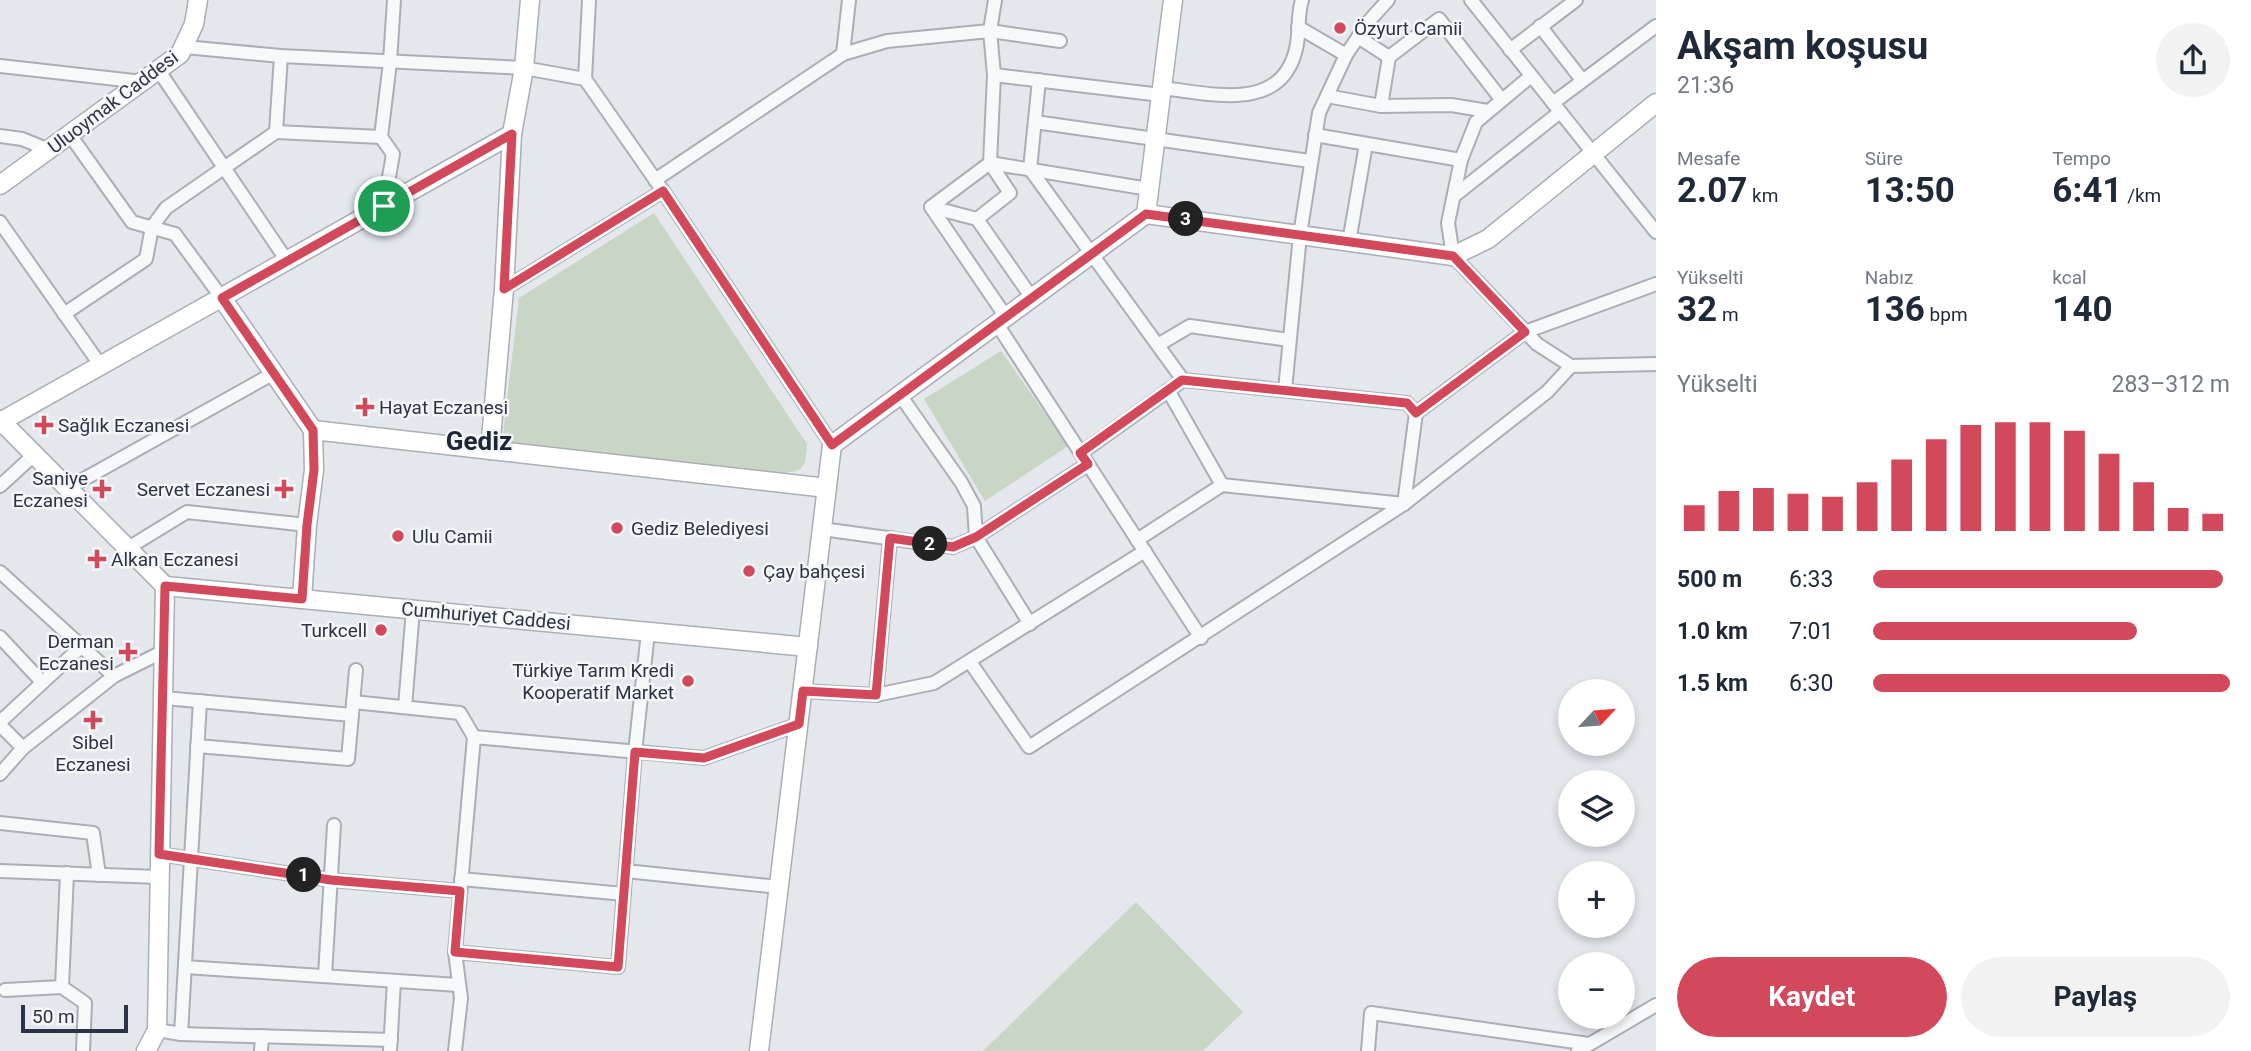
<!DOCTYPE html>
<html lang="tr">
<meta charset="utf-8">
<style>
body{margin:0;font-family:Roboto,sans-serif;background:#f2f2f3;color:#1f2937;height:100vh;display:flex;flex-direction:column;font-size:26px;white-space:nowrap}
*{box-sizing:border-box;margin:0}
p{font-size:23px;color:#747a83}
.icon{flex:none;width:38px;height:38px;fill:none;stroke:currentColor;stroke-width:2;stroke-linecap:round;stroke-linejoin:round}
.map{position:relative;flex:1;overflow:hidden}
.side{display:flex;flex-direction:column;background:#fff;width:595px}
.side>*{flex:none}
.needle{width:46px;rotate:64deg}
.controls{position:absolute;left:1558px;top:679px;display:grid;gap:14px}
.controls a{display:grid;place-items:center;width:77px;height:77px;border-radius:50%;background:#fff;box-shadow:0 4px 10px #0003;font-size:35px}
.scale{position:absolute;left:21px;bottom:18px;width:107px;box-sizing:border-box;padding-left:7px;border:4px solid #2b3445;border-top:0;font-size:19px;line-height:24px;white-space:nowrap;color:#2b3445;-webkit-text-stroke:5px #f4f6f9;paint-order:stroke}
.pin{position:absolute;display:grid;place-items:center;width:60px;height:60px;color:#fff;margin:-30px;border:4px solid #fff;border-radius:50%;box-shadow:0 2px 7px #0007}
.km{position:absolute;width:35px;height:35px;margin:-18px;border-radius:50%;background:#222;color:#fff;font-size:19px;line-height:35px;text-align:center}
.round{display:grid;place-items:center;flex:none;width:74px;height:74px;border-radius:37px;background:#f2f2f3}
.head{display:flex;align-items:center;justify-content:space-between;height:119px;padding:0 21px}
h1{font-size:38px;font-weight:700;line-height:52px}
.stats{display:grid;grid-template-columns:repeat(3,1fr);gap:10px;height:119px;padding:7px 21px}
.stats div{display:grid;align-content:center}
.stats b{font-size:35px;font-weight:700}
.stats small{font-size:19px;font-weight:400}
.stats p{font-size:19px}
.chart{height:196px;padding:14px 21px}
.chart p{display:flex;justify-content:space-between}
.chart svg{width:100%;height:126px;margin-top:7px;stroke:#d1495b;stroke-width:6}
.action{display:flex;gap:14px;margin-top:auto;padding:14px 21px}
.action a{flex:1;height:80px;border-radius:42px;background:#d1495b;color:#fff;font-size:28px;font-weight:700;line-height:80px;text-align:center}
.action a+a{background:#f2f2f3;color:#1f2937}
ul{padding:0 21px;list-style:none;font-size:23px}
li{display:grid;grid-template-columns:112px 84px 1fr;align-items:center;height:52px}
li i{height:18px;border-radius:9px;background:#d1495b}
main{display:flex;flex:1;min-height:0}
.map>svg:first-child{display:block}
.green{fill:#c9d6c5}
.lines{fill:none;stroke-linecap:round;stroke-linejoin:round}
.street-casing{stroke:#a9aeb7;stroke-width:16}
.secondary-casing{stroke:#a9aeb7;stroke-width:21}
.street{stroke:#f7f8fa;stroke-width:12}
.secondary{stroke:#fff;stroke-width:18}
.route-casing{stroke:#fff;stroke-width:14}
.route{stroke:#d1495b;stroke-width:9}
.poi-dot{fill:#d1495b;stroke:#f4f6f9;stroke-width:2.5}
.labels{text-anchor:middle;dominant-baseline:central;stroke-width:5;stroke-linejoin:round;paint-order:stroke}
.poi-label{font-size:19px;fill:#2b3445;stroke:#f4f6f9;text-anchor:start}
.street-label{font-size:19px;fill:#2b3445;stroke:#f4f6f9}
.district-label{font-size:26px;font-weight:bold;fill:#1d2536;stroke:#f4f6f9}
</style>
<main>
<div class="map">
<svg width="1656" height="1051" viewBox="0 0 1656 1051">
<rect width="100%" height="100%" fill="#e4e7ec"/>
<!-- green -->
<g class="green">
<path d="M 654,213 L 807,444 C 805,466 806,471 783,473 L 502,442 L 519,298 Z"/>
<path d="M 1001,351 L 1068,446 L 985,501 L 924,399 Z"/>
<path d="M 1136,902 L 1243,1012 L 1203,1051 L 983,1051 Z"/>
</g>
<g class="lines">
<!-- street casing -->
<g class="street-casing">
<g id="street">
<path d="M 995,0 L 990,31 L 994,75 L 990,163 L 931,207 L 1006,317"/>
<path d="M 1471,0 L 1656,232"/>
<path d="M 1540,26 L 1582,80"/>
<path d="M 1298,27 L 1346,55"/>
<path d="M 1358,37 L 1389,57"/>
<path d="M 185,47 L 281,56 L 524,68 L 585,79 L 663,191 L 832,445"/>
<path d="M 1510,50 L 1576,0"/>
<path d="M 843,54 L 849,0"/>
<path d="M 0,66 L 143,82"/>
<path d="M 159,71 L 287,261"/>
<path d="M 994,75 L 1161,95"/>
<path d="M 1531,76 L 1476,122 L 1461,160 L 1448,223 L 1453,256 L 1537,344 L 1571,366 L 1656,364"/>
<path d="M 585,79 L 589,0"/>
<path d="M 1039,80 L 1030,169 L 1183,380"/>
<path d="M 1161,88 C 1210,93 1281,114 1296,49 C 1300,33 1297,16 1302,0"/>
<path d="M 1327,96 L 1381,106 L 1451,105 L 1488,111"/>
<path d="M 1553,103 L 1656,26"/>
<path d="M 1381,106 L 1389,57 L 1439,19 L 1501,99"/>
<path d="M 1035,122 L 1310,161"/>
<path d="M 276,132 L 381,137"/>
<path d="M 70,135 L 132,222 L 175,234 L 222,298"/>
<path d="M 1315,135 L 1461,160"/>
<path d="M 0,136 L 22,139 L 49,150"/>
<path d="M 990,163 L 1149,189"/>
<path d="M 655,180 L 843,54 L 887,41 L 990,31 L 1060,41"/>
<path d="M 1454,196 L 1560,112"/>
<path d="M 384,206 L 393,154 L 381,137 L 390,62 L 394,0"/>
<path d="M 931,207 L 977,219 L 1032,298"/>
<path d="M 977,219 L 1010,193 L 990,163"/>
<path d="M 0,222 L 101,366"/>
<path d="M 1349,242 L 1366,144"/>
<path d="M 504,289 L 663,191"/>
<path d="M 64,314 L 146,259 L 152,227 L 166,208 L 276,132 L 281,56"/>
<path d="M 997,324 L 1201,638"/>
<path d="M 1158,345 L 1190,326 L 1289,340"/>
<path d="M 1168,390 L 1222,485"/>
<path d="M 1285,390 L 1300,235 L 1319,113 L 1346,55 L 1369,21 L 1388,0"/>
<path d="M 900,395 L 961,482 L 974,506 L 976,537 L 1030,624"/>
<path d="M 1081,453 L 1183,380 L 1407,403 L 1416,413"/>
<path d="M 0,486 L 35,454"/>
<path d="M 68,488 L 274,373"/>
<path d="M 1404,504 L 1416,413 L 1525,332 L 1656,284"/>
<path d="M 822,529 L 953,547 L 976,537 L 1088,464"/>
<path d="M 1137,540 L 1222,485 L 1404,504"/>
<path d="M 128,548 L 187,512 L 307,525"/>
<path d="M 0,572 L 114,676"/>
<path d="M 0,637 L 42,682"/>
<path d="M 970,662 L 1029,747 L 1404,504 L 1547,392 L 1571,366"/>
<path d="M 803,691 L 876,695 L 934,683 L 1145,551"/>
<path d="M 876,695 L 890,538"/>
<path d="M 164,698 L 352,715"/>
<path d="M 353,702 L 460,713 L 474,737 L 455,952 L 461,998 L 455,1051"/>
<path d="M 405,707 L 413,609"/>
<path d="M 0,722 L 82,646"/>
<path d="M 0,725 L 23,748"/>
<path d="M 474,737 L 704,758 L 799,724"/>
<path d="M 197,746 L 348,759 L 356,670"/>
<path d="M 0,774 L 23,748 L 114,676 L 164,651"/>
<path d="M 0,823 L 93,833 L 99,875"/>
<path d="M 159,854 L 331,880 L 460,891"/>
<path d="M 0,871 L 158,877"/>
<path d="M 626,871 L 779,887"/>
<path d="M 461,879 L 624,894"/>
<path d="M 455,952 L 618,967 L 635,752 L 648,632"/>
<path d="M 185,967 L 458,985"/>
<path d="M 325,976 L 334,825"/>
<path d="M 62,987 L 67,873"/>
<path d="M 5,990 L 62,987 L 85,1003 L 83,1051"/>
<path d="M 157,1030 L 181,1034 L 391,1040"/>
<path d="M 181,1034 L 200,701"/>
<path d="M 261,1051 L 262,1036"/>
<path d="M 390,1051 L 394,981"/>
<path d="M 1368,1051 L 1371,1013 L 1589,1044"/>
<path d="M 1578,1051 L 1656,1005"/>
</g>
</g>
<!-- secondary casing -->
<g class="secondary-casing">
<g id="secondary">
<path d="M 0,185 L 180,54 L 194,24 L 198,0"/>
<path d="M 1146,214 L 1453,256 L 1488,239 L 1656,103"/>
<path d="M 222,298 L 313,430 L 314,470 L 307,525 L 302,599"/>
<path d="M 0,420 L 165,586"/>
<path d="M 2,421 L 512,134"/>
<path d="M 313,430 L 827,488"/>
<path d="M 490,450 L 504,289 L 512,134 L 524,68 L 530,0"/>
<path d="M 165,586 L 808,647"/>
<path d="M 146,1051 L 157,1030 L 165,586"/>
<path d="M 759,1051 L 832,445 L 1146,214 L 1173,0"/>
</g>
</g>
<!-- street -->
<use href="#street" class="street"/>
<!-- secondary -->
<use href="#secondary" class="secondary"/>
</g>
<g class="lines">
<!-- route casing -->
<g class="route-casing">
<path id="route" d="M 512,134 L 504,289 L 663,191 L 832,445 L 1146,214 L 1453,256 L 1525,332 L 1416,413 L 1407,403 L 1182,380 L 1080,453 L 1088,464 L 976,537 L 953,547 L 890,538 L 876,695 L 803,691 L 799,724 L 704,758 L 635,752 L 618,967 L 455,952 L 460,891 L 331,880 L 159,854 L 165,586 L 302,599 L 307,525 L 314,470 L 313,430 L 222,298 Z"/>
</g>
<!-- route -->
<use href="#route" class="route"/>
</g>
<!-- markers -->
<g class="poi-dot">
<circle cx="1340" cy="28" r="7"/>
<path d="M361.5 396.5h7v7h7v7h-7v7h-7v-7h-7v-7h7z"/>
<path d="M40.5 414.5h7v7h7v7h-7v7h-7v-7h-7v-7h7z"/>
<path d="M98.5 478.5h7v7h7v7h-7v7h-7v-7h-7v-7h7z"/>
<path d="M280.5 478.5h7v7h7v7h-7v7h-7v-7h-7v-7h7z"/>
<circle cx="617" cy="528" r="7"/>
<circle cx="398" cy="536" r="7"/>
<path d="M93.5 548.5h7v7h7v7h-7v7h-7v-7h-7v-7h7z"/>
<circle cx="749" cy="571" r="7"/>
<circle cx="381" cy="630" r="7"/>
<path d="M124.5 641.5h7v7h7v7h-7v7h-7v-7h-7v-7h7z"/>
<circle cx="688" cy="681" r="7"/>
<path d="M89.5 709.5h7v7h7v7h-7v7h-7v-7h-7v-7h7z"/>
</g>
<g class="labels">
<!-- poi labels -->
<g class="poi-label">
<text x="1354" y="28">Özyurt Camii</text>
<text x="379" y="407">Hayat Eczanesi</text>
<text x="58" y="425">Sağlık Eczanesi</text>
<text x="88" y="478" text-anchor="end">Saniye<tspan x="88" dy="22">Eczanesi</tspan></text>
<text x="270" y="489" text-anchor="end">Servet Eczanesi</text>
<text x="631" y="528">Gediz Belediyesi</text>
<text x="412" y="536">Ulu Camii</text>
<text x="111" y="559">Alkan Eczanesi</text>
<text x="763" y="571">Çay bahçesi</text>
<text x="367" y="630" text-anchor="end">Turkcell</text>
<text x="114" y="641" text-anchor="end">Derman<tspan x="114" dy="22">Eczanesi</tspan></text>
<text x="674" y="670" text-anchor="end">Türkiye Tarım Kredi<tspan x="674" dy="22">Kooperatif Market</tspan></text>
<text x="93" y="742" text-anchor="middle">Sibel<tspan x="93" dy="22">Eczanesi</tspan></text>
</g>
<!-- street labels -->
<g class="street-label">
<text transform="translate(113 102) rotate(-37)">Uluoymak Caddesi</text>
<text transform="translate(486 616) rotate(5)">Cumhuriyet Caddesi</text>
</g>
<!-- district labels -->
<g class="district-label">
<text x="479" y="441">Gediz</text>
</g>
</g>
</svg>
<div class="controls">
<a><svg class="needle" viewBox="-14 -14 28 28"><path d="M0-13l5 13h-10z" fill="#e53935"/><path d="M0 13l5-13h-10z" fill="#747a83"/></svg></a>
<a><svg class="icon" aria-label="layers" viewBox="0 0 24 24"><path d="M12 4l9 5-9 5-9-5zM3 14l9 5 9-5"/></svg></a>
<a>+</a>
<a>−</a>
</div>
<div class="scale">50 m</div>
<div class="pin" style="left:384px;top:206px;background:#1e9e55"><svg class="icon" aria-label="arrive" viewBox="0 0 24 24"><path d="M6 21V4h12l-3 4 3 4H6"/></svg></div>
<b class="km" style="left:304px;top:875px">1</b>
<b class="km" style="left:930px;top:544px">2</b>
<b class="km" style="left:1186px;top:219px">3</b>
</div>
<section class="side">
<div class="head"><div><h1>Akşam koşusu</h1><p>21:36</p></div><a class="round"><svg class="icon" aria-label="share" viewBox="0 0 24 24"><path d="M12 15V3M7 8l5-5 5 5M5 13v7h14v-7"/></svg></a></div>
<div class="stats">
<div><p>Mesafe</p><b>2.07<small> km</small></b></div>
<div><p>Süre</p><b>13:50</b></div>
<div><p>Tempo</p><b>6:41<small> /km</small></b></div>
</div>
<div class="stats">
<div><p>Yükselti</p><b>32<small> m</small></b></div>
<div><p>Nabız</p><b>136<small> bpm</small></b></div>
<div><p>kcal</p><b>140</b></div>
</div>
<div class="chart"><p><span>Yükselti</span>283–312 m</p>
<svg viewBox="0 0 160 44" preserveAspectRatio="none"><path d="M5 44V35M15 44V30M25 44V29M35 44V31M45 44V32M55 44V27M65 44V19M75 44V12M85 44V7M95 44V6M105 44V6M115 44V9M125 44V17M135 44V27M145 44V36M155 44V38"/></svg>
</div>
<ul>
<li><b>500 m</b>6:33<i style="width:98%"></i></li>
<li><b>1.0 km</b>7:01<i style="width:74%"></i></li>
<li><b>1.5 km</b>6:30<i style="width:100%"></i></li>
</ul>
<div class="action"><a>Kaydet</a><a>Paylaş</a></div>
</section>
</main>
